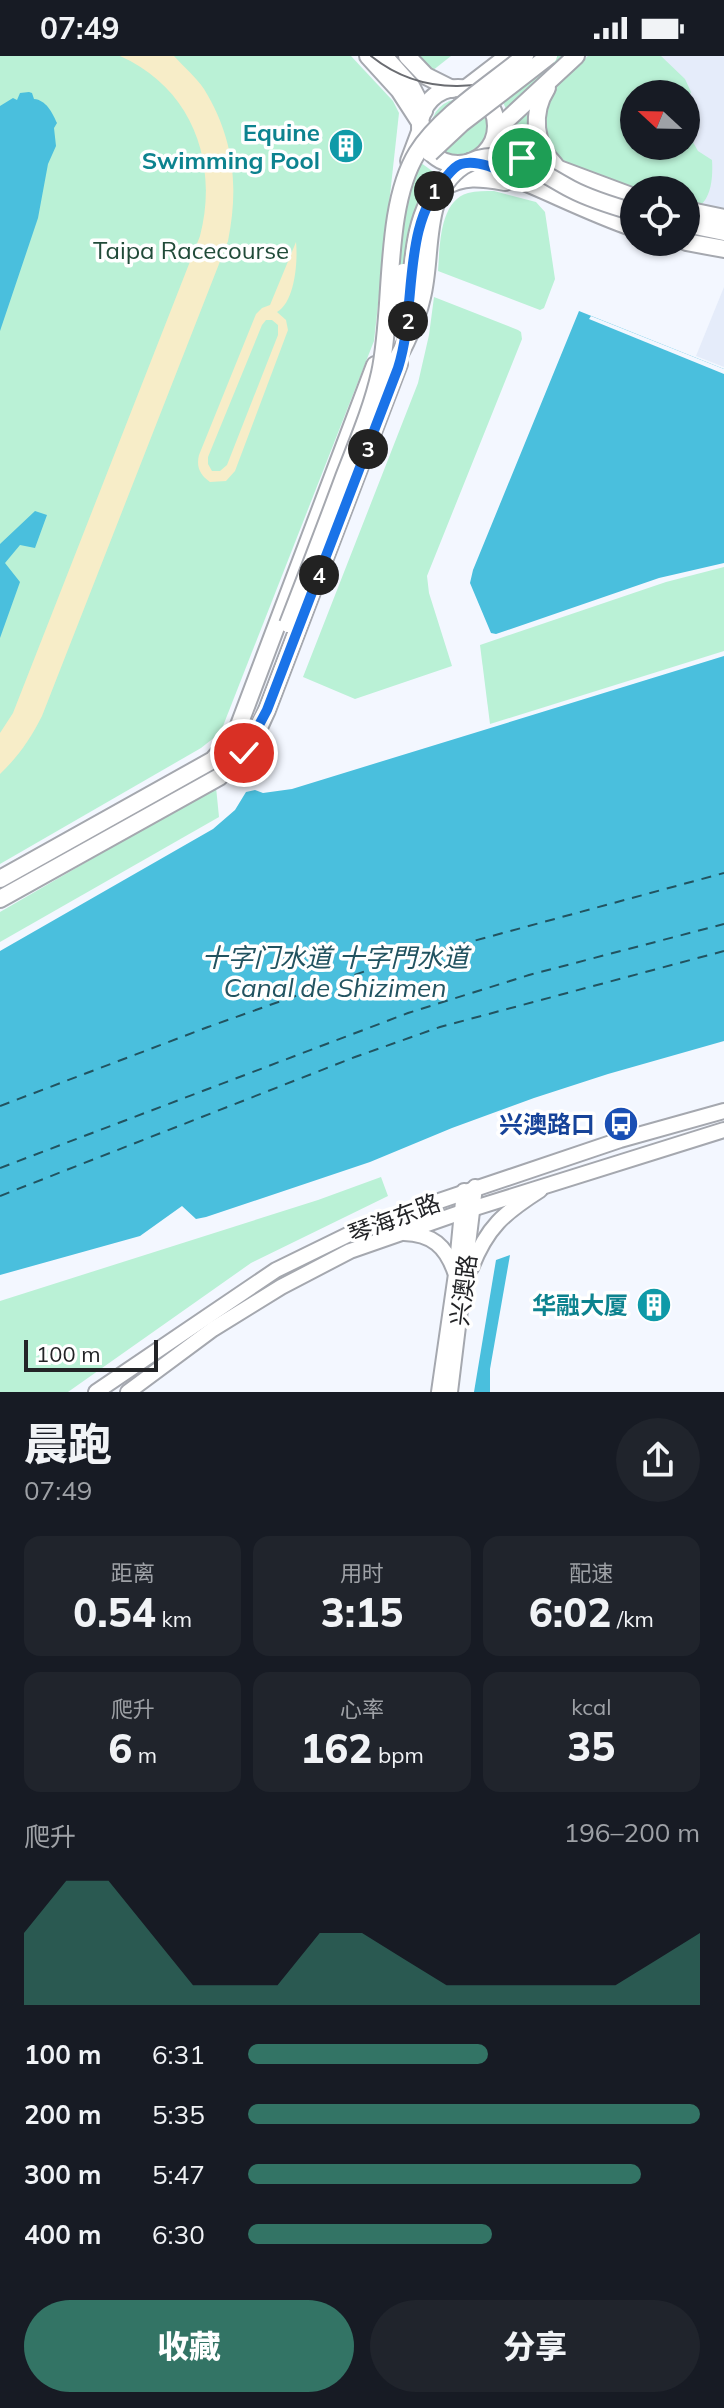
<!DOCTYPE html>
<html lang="zh">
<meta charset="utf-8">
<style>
body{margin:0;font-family:Mulish,"Noto Sans SC",sans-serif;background:#20242c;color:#f1f3f6;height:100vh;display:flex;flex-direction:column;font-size:30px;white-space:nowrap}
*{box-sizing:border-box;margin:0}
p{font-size:26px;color:#9ea1a6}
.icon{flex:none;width:44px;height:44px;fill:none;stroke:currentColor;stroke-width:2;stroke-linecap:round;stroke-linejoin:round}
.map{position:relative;height:1336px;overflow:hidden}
.sheet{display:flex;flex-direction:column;background:#171b24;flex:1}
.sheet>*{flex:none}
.needle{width:52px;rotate:292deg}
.controls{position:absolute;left:620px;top:24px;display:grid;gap:16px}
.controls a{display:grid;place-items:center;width:80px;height:80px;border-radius:50%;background:#171b24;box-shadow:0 2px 6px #0004;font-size:40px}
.scale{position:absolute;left:24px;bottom:20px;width:134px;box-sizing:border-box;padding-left:8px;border:4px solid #232427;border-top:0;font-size:22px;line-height:28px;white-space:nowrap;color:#232427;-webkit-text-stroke:6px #fff;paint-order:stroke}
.pin{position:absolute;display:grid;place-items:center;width:68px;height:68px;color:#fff;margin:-34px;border:4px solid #fff;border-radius:50%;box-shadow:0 2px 8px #0007}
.km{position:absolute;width:40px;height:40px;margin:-20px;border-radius:50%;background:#222;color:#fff;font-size:22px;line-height:40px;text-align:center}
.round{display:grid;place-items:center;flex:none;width:84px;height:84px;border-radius:42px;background:#20242c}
.overview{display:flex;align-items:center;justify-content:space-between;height:136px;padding:0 24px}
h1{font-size:44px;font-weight:800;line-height:60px}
.figures{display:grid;grid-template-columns:repeat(3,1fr);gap:12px;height:136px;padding:8px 24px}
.figures div{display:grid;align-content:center;border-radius:16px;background:#20242c;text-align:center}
.figures b{font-size:40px;font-weight:800}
.figures small{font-size:22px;font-weight:400}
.figures p{font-size:22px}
.chart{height:224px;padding:16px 24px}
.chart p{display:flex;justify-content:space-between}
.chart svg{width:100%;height:144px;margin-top:8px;fill:#337465;opacity:.7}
.primary-button{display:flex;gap:16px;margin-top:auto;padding:16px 24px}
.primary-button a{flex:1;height:92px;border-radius:48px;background:#337465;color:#fff;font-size:32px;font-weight:800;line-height:92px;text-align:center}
.primary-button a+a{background:#20242c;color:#f1f3f6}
ul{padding:0 24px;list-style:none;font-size:26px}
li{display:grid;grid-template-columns:128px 96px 1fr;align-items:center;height:60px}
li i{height:20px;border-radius:10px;background:#337465}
.status{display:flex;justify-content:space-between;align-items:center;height:56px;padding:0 40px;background:#171b24;direction:ltr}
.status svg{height:22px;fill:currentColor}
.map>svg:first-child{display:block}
.built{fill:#e5ecfa;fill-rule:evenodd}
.green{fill:#baf1d6}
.sand{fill:#f7edc8;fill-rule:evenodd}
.water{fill:#4abfdd}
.pier{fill:#f3f7ff}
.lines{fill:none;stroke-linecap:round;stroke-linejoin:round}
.ferry{stroke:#225360;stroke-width:2;stroke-dasharray:10 8;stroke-linecap:butt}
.tertiary-casing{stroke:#a5a8af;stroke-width:18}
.secondary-casing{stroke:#a5a8af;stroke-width:18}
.primary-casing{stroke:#a5a8af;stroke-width:20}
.tertiary{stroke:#fff;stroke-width:14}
.secondary{stroke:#fff;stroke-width:14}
.primary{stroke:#fff;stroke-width:16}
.tram{stroke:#6a6c71;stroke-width:2}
.primary-bridge-casing{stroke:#a5a8af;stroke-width:20;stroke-linecap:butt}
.primary-bridge{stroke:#fff;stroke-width:16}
.route-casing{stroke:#fff;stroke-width:16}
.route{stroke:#1a73e8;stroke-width:10}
.labels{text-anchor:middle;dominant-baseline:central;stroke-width:7;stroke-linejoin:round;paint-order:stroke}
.culture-label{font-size:24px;font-weight:bold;fill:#0d838f;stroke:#fff;text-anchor:end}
.park-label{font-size:24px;fill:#214b39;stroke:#fff}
.transit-label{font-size:24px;font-weight:bold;fill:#164399;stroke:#fff;text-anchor:end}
.street-label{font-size:24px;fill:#232427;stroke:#fff}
.water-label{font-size:26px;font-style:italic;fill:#225360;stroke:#fff}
</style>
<div class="status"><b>07:49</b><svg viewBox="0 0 49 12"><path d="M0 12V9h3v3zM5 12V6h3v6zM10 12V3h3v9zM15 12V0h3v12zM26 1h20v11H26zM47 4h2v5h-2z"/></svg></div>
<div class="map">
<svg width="724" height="1336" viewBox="0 0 724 1336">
<rect width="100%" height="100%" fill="#f3f7ff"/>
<!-- built -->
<g class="built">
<path d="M 585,0 L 724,0 L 724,155 L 686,147 L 686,134 L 548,86 L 542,65 L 546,44 L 560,23 ZM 634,38 L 686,38 L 686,90 L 634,90 Z"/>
<path d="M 724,231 L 724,311 L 696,300 Z"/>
</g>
<!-- green -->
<g class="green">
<path d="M 0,0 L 351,0 L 393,45 L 399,57 L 374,285 L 223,670 L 215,681 L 201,692 L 0,808 Z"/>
<path d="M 413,0 L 451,0 L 432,15 Z"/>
<path d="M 531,0 L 563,0 L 507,55 L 500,40 Z"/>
<path d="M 588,0 L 661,0 L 685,23 L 691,36 L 686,52 L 686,38 L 634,38 L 634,90 L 686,90 L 686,74 L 698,95 L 712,104 C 713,120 712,143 697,152 L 686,150 L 686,134 C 670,134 652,136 636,134 C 626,133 574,114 565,109 C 546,95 538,61 549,41 C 558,24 575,12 588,0 Z"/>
<circle cx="460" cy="72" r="29"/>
<path d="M 526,56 L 535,93 C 518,81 508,74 526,56 Z"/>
<path d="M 417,104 L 439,120 L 398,236 L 393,283 L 384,326 L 397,181 Z"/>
<path d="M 494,135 L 536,146 L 545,156 L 555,223 L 544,252 L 540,254 L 438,215 C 440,191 439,145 468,137 C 476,135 486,135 494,135 Z"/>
<path d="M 434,241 L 518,274 L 521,276 L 522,283 L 427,520 L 429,537 L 452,610 L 355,643 L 303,621 L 418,327 L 429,279 Z"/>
<path d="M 724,511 L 724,595 L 490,668 L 480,589 L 666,526 Z"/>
<path d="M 216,731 L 219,761 L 0,886 L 0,856 Z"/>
<path d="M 381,1121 L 388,1140 L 251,1207 L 68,1336 L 0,1336 L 0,1245 L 318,1144 Z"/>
</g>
<!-- sand -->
<g class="sand">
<path d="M 120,0 L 174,0 C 183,10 196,21 204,33 C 234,82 239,130 228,185 L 42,660 C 31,682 18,701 0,718 L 0,677 L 13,657 L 200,180 C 219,106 192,32 120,0 Z"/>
<path d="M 296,186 C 298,205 295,246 277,256 L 286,264 L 288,274 L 235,415 L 226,425 L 210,426 C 200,419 196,411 199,399 L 256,258 L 262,252 L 270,249 ZM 272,264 L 278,269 L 278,279 L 227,409 L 220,415 L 212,415 L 208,408 L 208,401 L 262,269 L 266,264 Z"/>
</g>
<!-- water -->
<g class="water">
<path d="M 29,36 L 32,37 L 34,43 C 46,44 52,56 57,67 L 54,72 L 56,90 L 48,108 L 38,162 L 0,275 L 0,50 L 13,42 L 17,44 L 20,37 Z"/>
<path d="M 579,255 L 724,313 L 724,507 L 659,522 L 496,578 L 491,577 L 470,527 L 473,514 Z"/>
<path d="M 35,455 L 47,459 L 35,492 L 20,489 L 5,507 L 20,526 L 0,582 L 0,488 Z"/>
<path d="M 724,600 L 724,985 L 608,1018 L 534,1042 L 452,1072 L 370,1106 L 206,1161 L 196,1163 L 182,1150 L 140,1180 L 0,1219 L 0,895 L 213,773 L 235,754 L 246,736 L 255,734 L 263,737 L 292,733 Z"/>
<path d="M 510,1199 L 490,1313 L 490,1336 L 474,1336 L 496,1204 Z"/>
</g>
<!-- pier -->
<path class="pier" d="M 591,260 L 724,313 L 724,318 L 589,263 Z"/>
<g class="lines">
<!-- ferry -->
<g class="ferry">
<path d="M 0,1050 L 208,971 L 374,912 L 724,817"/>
<path d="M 0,1112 L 408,957 L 529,919 L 724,868"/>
<path d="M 0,1140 L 355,1001 L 440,971 L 724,895"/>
</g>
<!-- tertiary casing -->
<g class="tertiary-casing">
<g id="tertiary">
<path d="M 404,1177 C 432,1178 446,1190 455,1216"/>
<path d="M 471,1212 C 487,1171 504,1157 540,1134"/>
<path d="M 439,1336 L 456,1218 L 464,1135"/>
<path d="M 450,1336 L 475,1131"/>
</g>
</g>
<!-- secondary casing -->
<g class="secondary-casing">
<g id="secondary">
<path d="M 96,1336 L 276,1214 L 368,1169 L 620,1084 L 724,1055"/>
<path d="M 128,1336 L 213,1273 L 281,1231 L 350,1195 L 462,1156 L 724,1074"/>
</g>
</g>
<!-- primary casing -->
<g class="primary-casing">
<g id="primary">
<path d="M 368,0 L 399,34 L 421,68"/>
<path d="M 384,0 L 411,30 L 424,55"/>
<path d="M 407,0 L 426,20 L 452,33"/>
<path d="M 547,32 C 531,57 534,89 555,109"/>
<circle cx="458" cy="70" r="38"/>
<path d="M 465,33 L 508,0"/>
<path d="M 496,74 L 576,0"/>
<path d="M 496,76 L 559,113 L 634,141"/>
<path d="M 409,105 L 421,73"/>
<path d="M 470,106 C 527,123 578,153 634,172"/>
<path d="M 443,132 C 463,119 481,122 505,126"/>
<path d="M 686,154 L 724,162"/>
<path d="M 686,168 L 724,176"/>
<path d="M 686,186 L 724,193"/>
<path d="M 406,277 C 414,227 407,164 443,124"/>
<path d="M 0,823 L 213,704 L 236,677 L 375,309"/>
<path d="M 0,843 L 219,721 L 251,689 L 267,654 L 399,308"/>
</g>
</g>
<!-- tertiary -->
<use href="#tertiary" class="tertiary"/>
<!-- secondary -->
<use href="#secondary" class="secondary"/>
<!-- primary -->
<use href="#primary" class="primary"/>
<!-- tram -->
<path class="tram" d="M 371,0 C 422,41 493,39 544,0"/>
<!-- primary-bridge casing -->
<g class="primary-bridge-casing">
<g id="primary-bridge">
<path d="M 430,97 L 462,67 L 549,0"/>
<path d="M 400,249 L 403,216"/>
<path d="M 382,330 C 398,302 415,273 422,241 C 433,198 421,138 463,110 C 477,101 494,99 510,103 C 531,108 552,123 571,133 C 590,143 613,150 634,156"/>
<path d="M 288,568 C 307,519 326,470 344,421 C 357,387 372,353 380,317 C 394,253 383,152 417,97 C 440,60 491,28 525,0"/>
</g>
</g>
<!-- primary-bridge -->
<use href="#primary-bridge" class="primary-bridge"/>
</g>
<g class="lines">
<!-- route casing -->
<g class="route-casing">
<path id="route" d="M 244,697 L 267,654 L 398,312 C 418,249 400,170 447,120 C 451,115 455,110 461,108 C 480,102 507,118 524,126 L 517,114 L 522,102"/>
</g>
<!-- route -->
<use href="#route" class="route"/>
</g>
<!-- icons -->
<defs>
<g id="building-disc" transform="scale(1.8)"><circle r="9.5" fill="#0f9aa8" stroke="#fff"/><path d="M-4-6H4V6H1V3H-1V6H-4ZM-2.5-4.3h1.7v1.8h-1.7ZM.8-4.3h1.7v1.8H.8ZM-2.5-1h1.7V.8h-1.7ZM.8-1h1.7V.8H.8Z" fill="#fff"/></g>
<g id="bus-disc" transform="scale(1.8)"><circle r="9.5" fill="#1a4fb4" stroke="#fff"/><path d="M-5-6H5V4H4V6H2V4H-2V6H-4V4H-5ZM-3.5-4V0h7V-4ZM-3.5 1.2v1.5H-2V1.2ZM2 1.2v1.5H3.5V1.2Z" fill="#fff"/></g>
</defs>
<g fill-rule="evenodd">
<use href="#building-disc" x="346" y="90"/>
<use href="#bus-disc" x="621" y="1068"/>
<use href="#building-disc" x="654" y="1249"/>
</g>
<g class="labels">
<!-- culture labels -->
<g class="culture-label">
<text x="320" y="76">Equine<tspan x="320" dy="28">Swimming Pool</tspan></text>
<text x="628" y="1249">华融大厦</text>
</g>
<!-- park labels -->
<g class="park-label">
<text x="191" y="194">Taipa Racecourse</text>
</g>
<!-- transit labels -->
<g class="transit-label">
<text x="595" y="1068">兴澳路口</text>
</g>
<!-- street labels -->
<g class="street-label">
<text transform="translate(394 1162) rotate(-21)">琴海东路</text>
<text transform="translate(463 1234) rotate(-83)">兴澳路</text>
</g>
<!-- water labels -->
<g class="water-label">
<text x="335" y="901">十字门水道 十字門水道<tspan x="335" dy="30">Canal de Shizimen</tspan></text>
</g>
</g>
</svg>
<div class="controls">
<a><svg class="needle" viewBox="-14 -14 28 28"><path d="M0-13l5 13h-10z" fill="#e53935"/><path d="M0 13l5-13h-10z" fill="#9ea1a6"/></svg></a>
<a><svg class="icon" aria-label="locate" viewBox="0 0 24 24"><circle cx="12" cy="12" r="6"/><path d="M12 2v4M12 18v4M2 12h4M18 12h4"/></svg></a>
</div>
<div class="scale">100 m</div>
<div class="pin" style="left:522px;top:102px;background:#1e9e55"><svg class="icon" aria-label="arrive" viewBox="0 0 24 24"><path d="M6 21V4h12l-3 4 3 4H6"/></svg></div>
<div class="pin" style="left:244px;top:697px;background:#d93025"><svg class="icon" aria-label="check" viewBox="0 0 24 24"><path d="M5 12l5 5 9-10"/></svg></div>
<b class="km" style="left:434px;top:135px">1</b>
<b class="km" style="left:408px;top:265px">2</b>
<b class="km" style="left:368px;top:393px">3</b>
<b class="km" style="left:319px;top:519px">4</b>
</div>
<section class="sheet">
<div class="overview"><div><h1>晨跑</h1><p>07:49</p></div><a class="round"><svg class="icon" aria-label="share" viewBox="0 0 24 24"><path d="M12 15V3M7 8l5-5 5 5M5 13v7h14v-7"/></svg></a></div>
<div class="figures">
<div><p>距离</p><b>0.54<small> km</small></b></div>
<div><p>用时</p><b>3:15</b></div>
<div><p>配速</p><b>6:02<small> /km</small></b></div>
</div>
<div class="figures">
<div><p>爬升</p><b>6<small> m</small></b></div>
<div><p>心率</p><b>162<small> bpm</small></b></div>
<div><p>kcal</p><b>35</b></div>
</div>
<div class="chart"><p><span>爬升</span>196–200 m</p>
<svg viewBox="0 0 160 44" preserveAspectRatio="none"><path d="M0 44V22L10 6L20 6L30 22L40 38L50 38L60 38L70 22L80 22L90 30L100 38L110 38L120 38L130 38L140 38L150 30L160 22V44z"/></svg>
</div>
<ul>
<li><b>100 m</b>6:31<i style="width:53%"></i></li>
<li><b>200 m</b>5:35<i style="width:100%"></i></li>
<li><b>300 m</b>5:47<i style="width:87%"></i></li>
<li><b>400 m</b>6:30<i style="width:54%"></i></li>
</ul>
<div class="primary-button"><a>收藏</a><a>分享</a></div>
</section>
